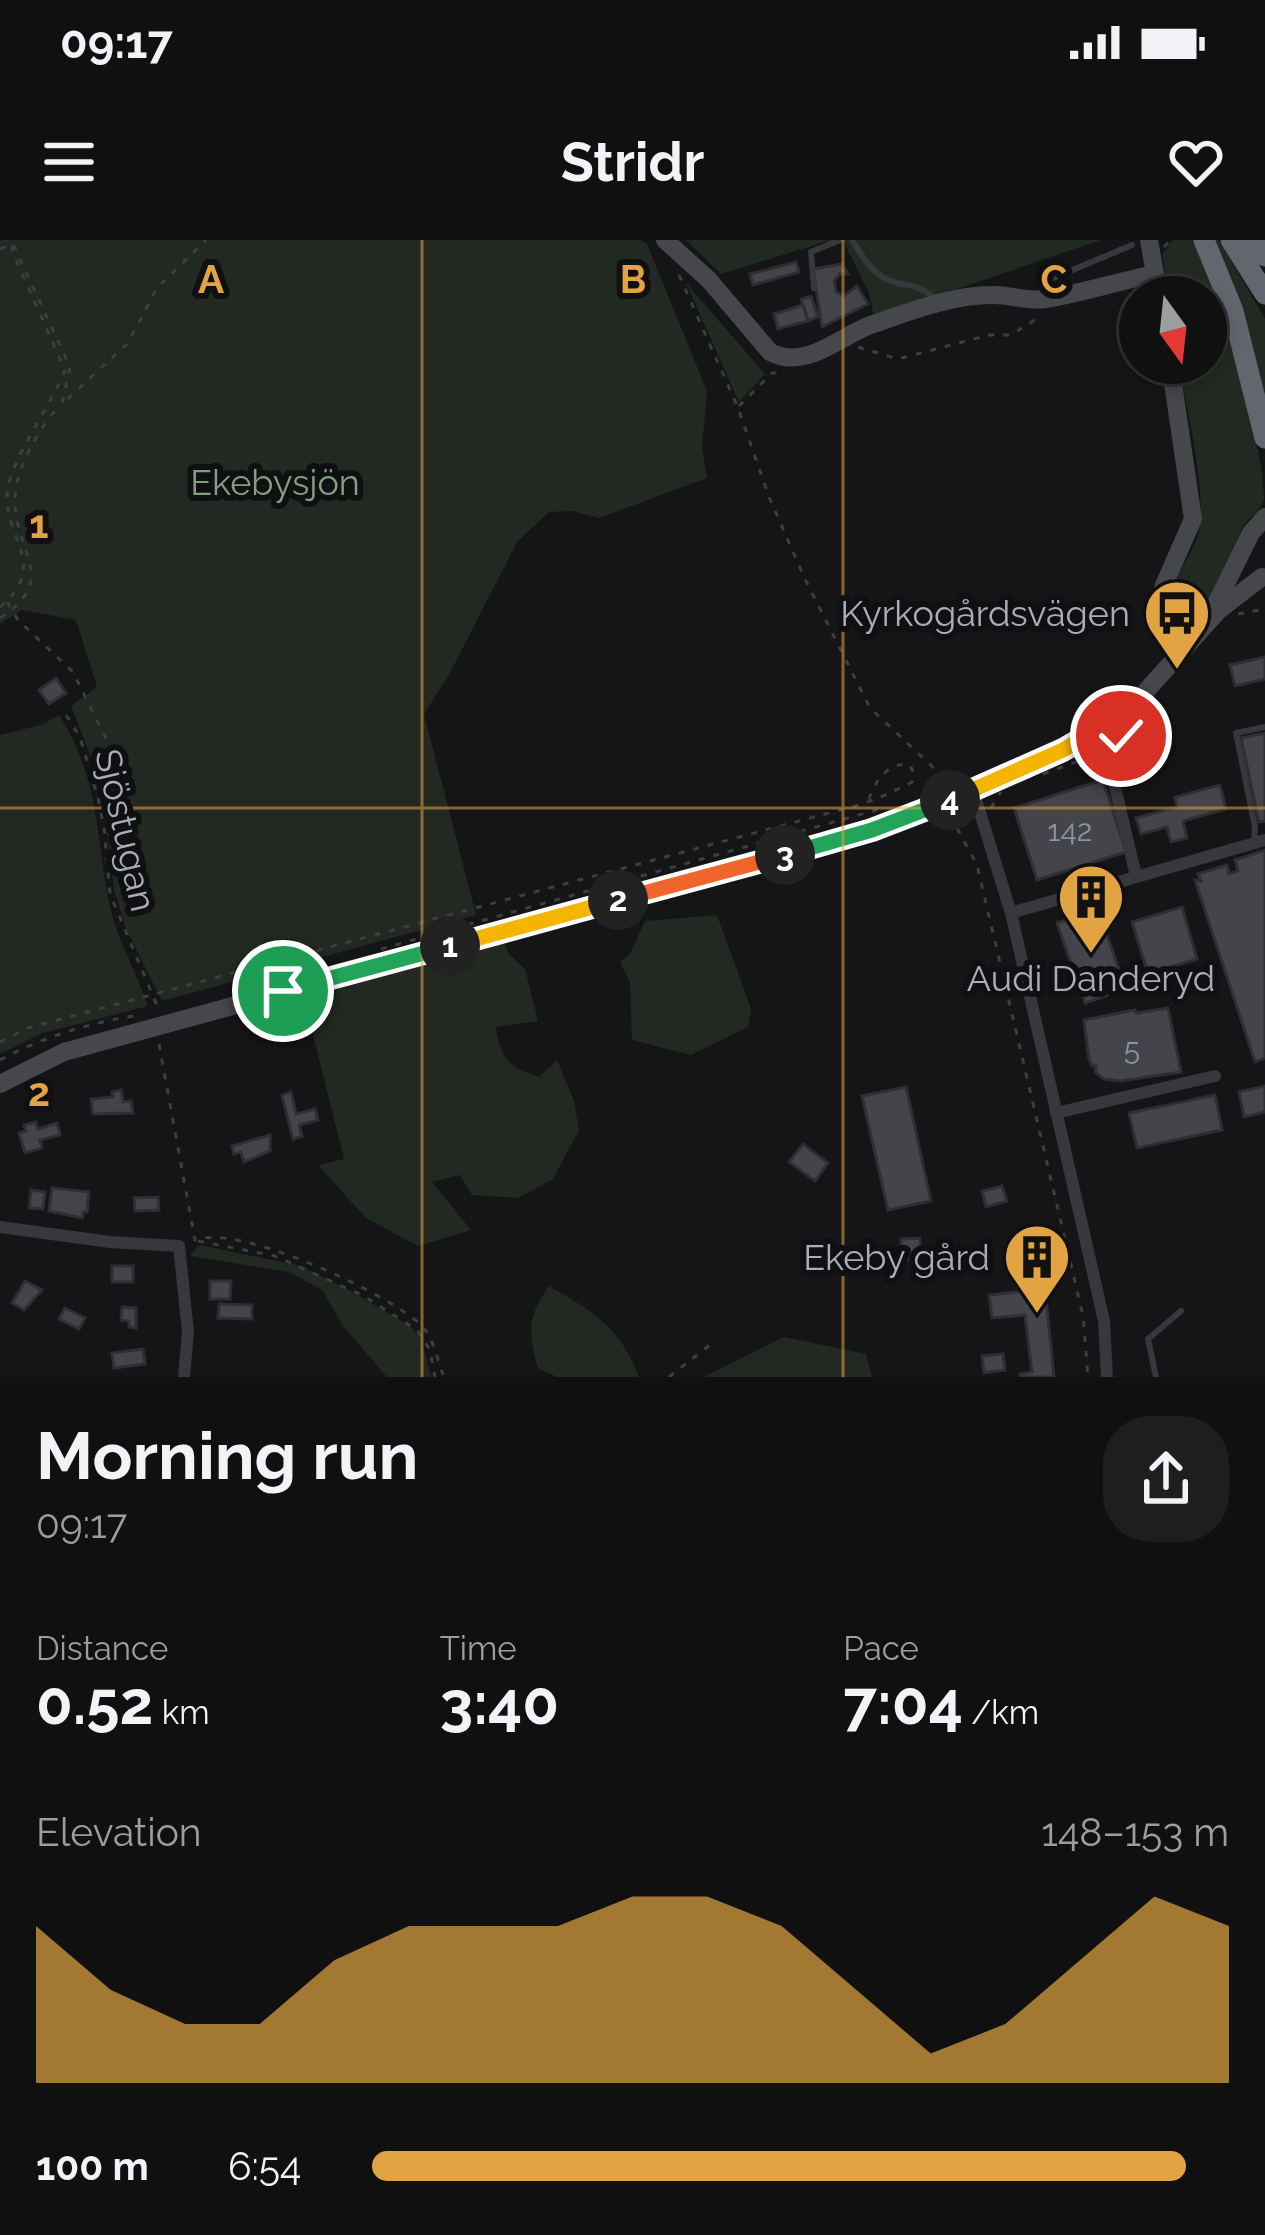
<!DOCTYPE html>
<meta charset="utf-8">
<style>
body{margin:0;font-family:Raleway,sans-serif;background:#1e1e1f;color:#f1f3f6;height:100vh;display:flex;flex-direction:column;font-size:45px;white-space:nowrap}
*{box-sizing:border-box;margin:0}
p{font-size:39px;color:#9c9d9f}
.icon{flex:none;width:66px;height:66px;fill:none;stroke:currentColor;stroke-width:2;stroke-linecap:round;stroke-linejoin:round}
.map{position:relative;height:1137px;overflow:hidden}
.panel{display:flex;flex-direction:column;background:#101011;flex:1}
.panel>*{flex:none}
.needle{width:78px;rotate:165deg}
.tools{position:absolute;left:1119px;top:36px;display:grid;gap:24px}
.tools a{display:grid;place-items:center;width:108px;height:108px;border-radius:50%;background:#101011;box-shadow:0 6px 18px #0003,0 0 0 3px #303031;font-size:60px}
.pin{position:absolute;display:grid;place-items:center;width:102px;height:102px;color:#fff;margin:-51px;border:6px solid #fff;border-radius:50%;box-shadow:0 3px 12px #0007}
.km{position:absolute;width:60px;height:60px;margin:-30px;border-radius:50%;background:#222;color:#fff;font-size:33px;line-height:60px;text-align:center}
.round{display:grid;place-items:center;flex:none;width:126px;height:126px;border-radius:48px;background:#1e1e1f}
.summary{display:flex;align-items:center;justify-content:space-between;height:204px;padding:0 36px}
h1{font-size:66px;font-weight:700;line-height:90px}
.metrics{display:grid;grid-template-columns:repeat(3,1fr);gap:18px;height:204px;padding:12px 36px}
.metrics div{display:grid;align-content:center}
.metrics b{font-size:60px;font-weight:700}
.metrics small{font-size:33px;font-weight:400}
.metrics p{font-size:33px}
.chart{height:336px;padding:24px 36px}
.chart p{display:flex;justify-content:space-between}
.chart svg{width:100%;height:216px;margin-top:12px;fill:#e2a442;opacity:.7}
ul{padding:0 36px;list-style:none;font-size:39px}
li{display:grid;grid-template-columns:192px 144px 1fr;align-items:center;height:90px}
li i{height:30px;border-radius:15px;background:#e2a442}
.status{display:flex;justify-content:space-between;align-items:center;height:84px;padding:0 60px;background:#101011;direction:ltr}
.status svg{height:33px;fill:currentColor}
header{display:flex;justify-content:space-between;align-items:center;height:156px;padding:0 36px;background:#101011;font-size:54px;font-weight:700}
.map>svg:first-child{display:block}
.green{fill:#222922}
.building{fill:#44454a;stroke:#2f2f33;stroke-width:3}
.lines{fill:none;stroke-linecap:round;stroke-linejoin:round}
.path{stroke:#3d3e42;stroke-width:3;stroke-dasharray:6 9;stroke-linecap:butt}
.lane{stroke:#36383b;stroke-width:6}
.street{stroke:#36383b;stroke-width:12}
.secondary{stroke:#45474b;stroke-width:18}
.highway{stroke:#63666c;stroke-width:21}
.split-1-casing{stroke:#fff;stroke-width:24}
.split-2-casing{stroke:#fff;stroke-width:24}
.split-3-casing{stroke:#fff;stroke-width:24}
.split-4-casing{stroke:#fff;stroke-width:24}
.split-5-casing{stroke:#fff;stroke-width:24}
.split-1{stroke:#22a559;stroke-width:15}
.split-2{stroke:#f5b400;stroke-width:15}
.split-3{stroke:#f0652b;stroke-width:15}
.split-4{stroke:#22a559;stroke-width:15}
.split-5{stroke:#f5b400;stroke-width:15}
.grid{fill:none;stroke:#e2a442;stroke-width:3;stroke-opacity:0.55}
.labels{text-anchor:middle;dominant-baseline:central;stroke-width:12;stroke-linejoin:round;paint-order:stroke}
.number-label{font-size:30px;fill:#8f939b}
.park-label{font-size:36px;fill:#819f81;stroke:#101012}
.poi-label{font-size:36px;fill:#a8adb6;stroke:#101012;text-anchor:end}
.street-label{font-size:36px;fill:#a8adb6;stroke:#101012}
.grid-label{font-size:39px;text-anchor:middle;font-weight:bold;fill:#e2a442;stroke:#101012;stroke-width:12;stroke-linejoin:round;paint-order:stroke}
</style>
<div class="status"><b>09:17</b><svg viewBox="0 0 49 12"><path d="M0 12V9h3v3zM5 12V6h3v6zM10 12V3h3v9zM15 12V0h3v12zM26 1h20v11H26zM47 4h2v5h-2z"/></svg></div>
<header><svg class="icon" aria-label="menu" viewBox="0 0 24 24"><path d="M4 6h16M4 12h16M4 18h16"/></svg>Stridr<svg class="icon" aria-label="heart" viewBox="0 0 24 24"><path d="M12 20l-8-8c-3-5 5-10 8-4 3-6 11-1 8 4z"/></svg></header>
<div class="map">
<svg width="1265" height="1137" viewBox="0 0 1265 1137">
<rect width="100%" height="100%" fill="#151517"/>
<!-- green -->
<g class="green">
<path d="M 0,0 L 640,0 L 647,4 L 707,151 L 702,208 L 707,238 L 599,278 L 572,271 L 549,272 L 517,302 L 450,433 L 424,474 L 476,675 L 162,761 L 126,689 L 114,650 L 104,567 L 95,527 L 71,466 L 97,447 L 76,380 L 22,370 L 0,384 Z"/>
<path d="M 686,0 L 831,0 L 721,34 Z"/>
<path d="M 843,0 L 1101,0 L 874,77 L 869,53 Z"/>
<path d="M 1173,0 L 1195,0 C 1216,51 1265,207 1264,258 C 1262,271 1249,276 1243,287 C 1235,303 1229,322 1223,339 C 1215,361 1203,379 1177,369 C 1165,342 1193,318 1199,291 C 1207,248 1186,168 1179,123 L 1206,123 L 1206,57 L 1169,57 L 1162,14 Z"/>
<path d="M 1211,0 L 1219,0 L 1265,79 L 1265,165 Z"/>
<path d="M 686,43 L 765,134 L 739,162 Z"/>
<path d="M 59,475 C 101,539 95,600 111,671 C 118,701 138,736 148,766 L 43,793 L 0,814 L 0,495 L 41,485 Z"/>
<path d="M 717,675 L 751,769 L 748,787 L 691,815 L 632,800 L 630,742 L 620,722 L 630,714 L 645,681 Z"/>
<path d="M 502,699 L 509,714 L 525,729 L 538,781 L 496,787 C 500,818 509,828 539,837 L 557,820 L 574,861 L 579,890 L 553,939 L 518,958 L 472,955 L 460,935 L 432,942 L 471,990 L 418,1006 L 366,978 L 318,925 L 344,919 L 304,759 Z"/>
<path d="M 199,1005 L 301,1026 L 358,1055 L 411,1087 L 421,1098 L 431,1137 L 387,1137 L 344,1087 L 322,1050 L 289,1032 L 190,1016 Z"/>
<path d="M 549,1046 C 594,1072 620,1087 639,1137 L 557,1137 L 538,1128 C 528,1090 527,1078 549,1046 Z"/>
<path d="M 784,1097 L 866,1114 L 872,1137 L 704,1137 Z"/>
</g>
<!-- building -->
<g class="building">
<path d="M 796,22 L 799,32 L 753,45 L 750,34 Z"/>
<path d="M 842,24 L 848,34 L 840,34 L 834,41 L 836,52 L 844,56 L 857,46 L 868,64 L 822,87 L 813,29 Z"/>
<path d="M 811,56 L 818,77 L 808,81 L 801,59 Z"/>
<path d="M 803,65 L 808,81 L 778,89 L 774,74 Z"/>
<path d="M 1265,417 L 1265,439 L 1235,446 L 1230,425 Z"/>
<path d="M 56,438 L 66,453 L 49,464 L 39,450 Z"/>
<path d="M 1265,493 L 1265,581 L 1259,582 L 1241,498 Z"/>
<path d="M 1103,540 L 1126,612 L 1037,640 L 1014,568 Z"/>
<path d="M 1220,545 L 1226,569 L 1183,581 L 1187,598 L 1171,602 L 1167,587 L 1141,594 L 1136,578 L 1177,567 L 1175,557 Z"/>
<path d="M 1265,610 L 1265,818 L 1255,822 L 1195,640 L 1201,641 L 1198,634 L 1227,625 L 1229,634 L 1238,631 L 1235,620 Z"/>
<path d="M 1182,667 L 1197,719 L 1148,734 L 1132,682 Z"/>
<path d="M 1098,669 L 1126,749 L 1085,763 L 1057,683 Z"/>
<path d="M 1168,768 L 1181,832 L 1120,841 L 1104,839 L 1095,832 L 1096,825 L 1092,826 L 1089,819 L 1084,780 L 1135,770 L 1136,773 Z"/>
<path d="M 1265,846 L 1265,872 L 1244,877 L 1239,852 Z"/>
<path d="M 906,847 L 931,961 L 888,970 L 862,856 Z"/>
<path d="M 121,850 L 123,862 L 131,861 L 133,873 L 93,874 L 91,859 L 113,857 L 112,852 Z"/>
<path d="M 291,852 L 296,874 L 315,869 L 318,880 L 299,885 L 302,896 L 293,899 L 282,855 Z"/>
<path d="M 1215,855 L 1222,890 L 1137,908 L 1129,873 Z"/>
<path d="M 36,882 L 38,889 L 57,883 L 60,895 L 40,900 L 42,908 L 25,913 L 19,893 L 26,891 L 24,885 Z"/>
<path d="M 270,895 L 270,911 L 244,922 L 241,912 L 234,914 L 232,906 Z"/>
<path d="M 803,904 L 828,923 L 815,941 L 789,922 Z"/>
<path d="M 1002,946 L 1007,961 L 986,967 L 982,951 Z"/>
<path d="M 52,948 L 89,952 L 87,972 L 83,972 L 82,978 L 49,971 Z"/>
<path d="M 31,950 L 45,952 L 43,969 L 29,968 Z"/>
<path d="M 158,957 L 159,970 L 135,971 L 134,958 Z"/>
<path d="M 920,998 L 921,1020 L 902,1021 L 901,999 Z"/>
<path d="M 1042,1019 L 1054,1137 L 1020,1137 L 1020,1134 L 1032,1132 L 1025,1075 L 992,1078 L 989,1055 L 1024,1051 L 1021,1021 Z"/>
<rect x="112" y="1026" width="21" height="16"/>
<path d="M 25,1041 L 42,1050 L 24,1070 L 12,1063 Z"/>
<path d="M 210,1041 L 231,1041 L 230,1059 L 210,1059 Z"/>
<path d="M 219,1064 L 252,1065 L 252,1079 L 218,1078 Z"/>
<path d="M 122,1067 L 136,1068 L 136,1088 L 129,1087 L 129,1081 L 121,1080 Z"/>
<path d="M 65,1068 L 85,1078 L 79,1089 L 59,1079 Z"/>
<path d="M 143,1109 L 145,1124 L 114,1128 L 112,1113 Z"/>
<path d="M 1003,1114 L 1005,1130 L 984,1133 L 982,1116 Z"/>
</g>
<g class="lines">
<!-- path -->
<g class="path">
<path d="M 1164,7 L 1171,0"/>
<path d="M 0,9 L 13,4 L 70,127 L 62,164 L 128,103 L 157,48 L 206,0"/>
<path d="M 679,35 L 738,168 L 769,257 L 804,337 L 870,468 L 937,531 L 940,549"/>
<path d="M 858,107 L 898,119 L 989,95 L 1011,95 L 1041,76"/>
<path d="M 739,166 L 772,133 L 781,133"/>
<path d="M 7,362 L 18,380 L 73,432 L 132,551 L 131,564 L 107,597"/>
<path d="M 0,367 C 52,323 0,296 8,248 C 13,216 52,164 65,130 L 12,11 L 13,4 L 6,0"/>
<path d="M 1238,374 L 1265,369"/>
<path d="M 0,378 C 61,340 13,309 15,259 C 15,230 40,185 60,166"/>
<path d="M 66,475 L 80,497 L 98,558 L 104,587 L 110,654 L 158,768"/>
<path d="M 1132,487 L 1147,473"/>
<path d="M 1043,534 L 1098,514 L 1111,504"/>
<path d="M 991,568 L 1001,552"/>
<path d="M 950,575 L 977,625 L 1083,1076 L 1088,1137"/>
<path d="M 381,709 L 880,569"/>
<path d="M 0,802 L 28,788 L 855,566 C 875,560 893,552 912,542 L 914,534 L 910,525 C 888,521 874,542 868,562"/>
<path d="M 159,804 L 195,1000 C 238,983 388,1053 421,1085 C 434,1098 437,1120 444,1137"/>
<path d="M 0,820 C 43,797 92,782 140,775"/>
<path d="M 198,1001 L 275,1016 L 364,1056 L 417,1090 L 430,1110 L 435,1137"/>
<path d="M 669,1137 L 711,1104"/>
</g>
<!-- lane -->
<g class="lane">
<path d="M 852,0 C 860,13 871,32 886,39 C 905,48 915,41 934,58"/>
<path d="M 1044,42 L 1132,5"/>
<path d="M 814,48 L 811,12 L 840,0"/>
<path d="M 1254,601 L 1255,587 L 1236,493 L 1265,487"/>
<path d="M 1156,1137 L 1148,1099 L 1181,1071"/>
</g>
<!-- street -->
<g class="street">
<path d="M 1114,480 L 1121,489 L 1120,517 L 1110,526 L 1136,636"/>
<path d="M 973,550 L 1011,673 L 1104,1081 L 1107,1137"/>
<path d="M 1011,673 L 1265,600"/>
<path d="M 1056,873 L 1215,836"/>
<path d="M 0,987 L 110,1002 L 179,1006 L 188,1092 L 184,1137"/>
</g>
<!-- secondary -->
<g class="secondary">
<path d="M 665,0 L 709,40 L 770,112 C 806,131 839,96 873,84 C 909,72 952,55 991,55 C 1010,54 1026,62 1046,59 C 1083,53 1119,41 1155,34"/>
<path d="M 1149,0 L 1159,57"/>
<path d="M 1170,123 L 1193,279 L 1164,345 L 1162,360 L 1176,381 L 1195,396"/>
<path d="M 1214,368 L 1251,293 L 1265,277"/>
<path d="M 0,844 L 64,812 L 833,602 L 945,562 L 1098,492 L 1137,461 L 1219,370 L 1262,337"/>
</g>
<!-- highway -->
<g class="highway">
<path d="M 1204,0 L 1233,71 L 1265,198"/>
<path d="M 1231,0 L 1265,54"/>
<path d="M 1254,0 L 1265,16"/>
</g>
</g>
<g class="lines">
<!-- split-1 casing -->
<g class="split-1-casing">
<path id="split-1" d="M 283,751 L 450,706"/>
</g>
<!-- split-2 casing -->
<g class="split-2-casing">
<path id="split-2" d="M 450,706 L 618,660"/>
</g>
<!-- split-3 casing -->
<g class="split-3-casing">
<path id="split-3" d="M 618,660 L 785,615"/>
</g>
<!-- split-4 casing -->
<g class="split-4-casing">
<path id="split-4" d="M 785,615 L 872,590 L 950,560"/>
</g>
<!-- split-5 casing -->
<g class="split-5-casing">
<path id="split-5" d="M 950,560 L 1063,510 L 1114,480 L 1121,489 L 1121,496"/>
</g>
<!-- split-1 -->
<use href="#split-1" class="split-1"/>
<!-- split-2 -->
<use href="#split-2" class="split-2"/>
<!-- split-3 -->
<use href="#split-3" class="split-3"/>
<!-- split-4 -->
<use href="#split-4" class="split-4"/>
<!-- split-5 -->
<use href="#split-5" class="split-5"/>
</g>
<!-- grid -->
<path class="grid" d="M 422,0 L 422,1137M 843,0 L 843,1137M 0,568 L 1265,568"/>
<!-- icons -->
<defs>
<g id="bus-pin" transform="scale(3.45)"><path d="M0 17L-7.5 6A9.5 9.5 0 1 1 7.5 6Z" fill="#e2a442" stroke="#101012"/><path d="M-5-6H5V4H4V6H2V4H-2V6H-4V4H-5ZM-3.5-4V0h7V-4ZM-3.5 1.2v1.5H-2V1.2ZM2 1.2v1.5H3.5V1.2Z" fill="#111"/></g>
<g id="building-pin" transform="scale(3.45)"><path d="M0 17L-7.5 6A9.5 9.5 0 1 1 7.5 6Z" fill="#e2a442" stroke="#101012"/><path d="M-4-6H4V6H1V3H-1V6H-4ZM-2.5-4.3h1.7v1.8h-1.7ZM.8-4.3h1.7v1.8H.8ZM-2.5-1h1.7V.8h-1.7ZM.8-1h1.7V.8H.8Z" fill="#111"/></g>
</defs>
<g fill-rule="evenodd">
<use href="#bus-pin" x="1177" y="373"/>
<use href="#building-pin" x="1091" y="657"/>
<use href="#building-pin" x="1037" y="1017"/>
</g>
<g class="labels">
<!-- number labels -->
<g class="number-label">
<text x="1070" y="590">142</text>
<text x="1132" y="809">5</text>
</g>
<!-- park labels -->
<g class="park-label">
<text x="275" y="242">Ekebysjön</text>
</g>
<!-- poi labels -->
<g class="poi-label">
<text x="1130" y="373">Kyrkogårdsvägen</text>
<text x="1091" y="738" text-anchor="middle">Audi Danderyd</text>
<text x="990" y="1017">Ekeby gård</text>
</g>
<!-- street labels -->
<g class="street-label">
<text transform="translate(126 590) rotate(77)">Sjöstugan</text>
</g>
</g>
<g class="grid-label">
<text x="211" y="53">A</text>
<text x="633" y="53">B</text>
<text x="1054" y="53">C</text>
<text x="39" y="298">1</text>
<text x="39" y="866">2</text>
</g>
</svg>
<div class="tools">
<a><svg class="needle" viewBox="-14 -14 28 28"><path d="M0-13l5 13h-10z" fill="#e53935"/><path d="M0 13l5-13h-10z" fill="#9c9d9f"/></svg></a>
</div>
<div class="pin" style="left:283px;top:751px;background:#1e9e55"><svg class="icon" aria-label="arrive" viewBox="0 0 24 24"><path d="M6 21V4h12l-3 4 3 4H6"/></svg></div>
<div class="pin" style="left:1121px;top:496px;background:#d93025"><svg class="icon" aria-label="check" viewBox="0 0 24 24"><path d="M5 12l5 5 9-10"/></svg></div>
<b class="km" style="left:450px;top:706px">1</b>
<b class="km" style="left:618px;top:660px">2</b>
<b class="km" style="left:785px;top:615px">3</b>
<b class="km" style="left:950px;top:560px">4</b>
</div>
<section class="panel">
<div class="summary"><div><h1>Morning run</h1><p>09:17</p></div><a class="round"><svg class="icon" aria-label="share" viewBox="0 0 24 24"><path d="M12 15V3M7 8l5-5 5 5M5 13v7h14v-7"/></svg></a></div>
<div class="metrics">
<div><p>Distance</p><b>0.52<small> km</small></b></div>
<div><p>Time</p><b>3:40</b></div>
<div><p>Pace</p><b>7:04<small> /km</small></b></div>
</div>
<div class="chart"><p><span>Elevation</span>148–153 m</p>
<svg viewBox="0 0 160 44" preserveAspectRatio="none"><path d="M0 44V12L10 25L20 32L30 32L40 19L50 12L60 12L70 12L80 6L90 6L100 12L110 25L120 38L130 32L140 19L150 6L160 12V44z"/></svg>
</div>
<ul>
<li><b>100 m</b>6:54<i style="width:95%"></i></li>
</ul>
</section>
